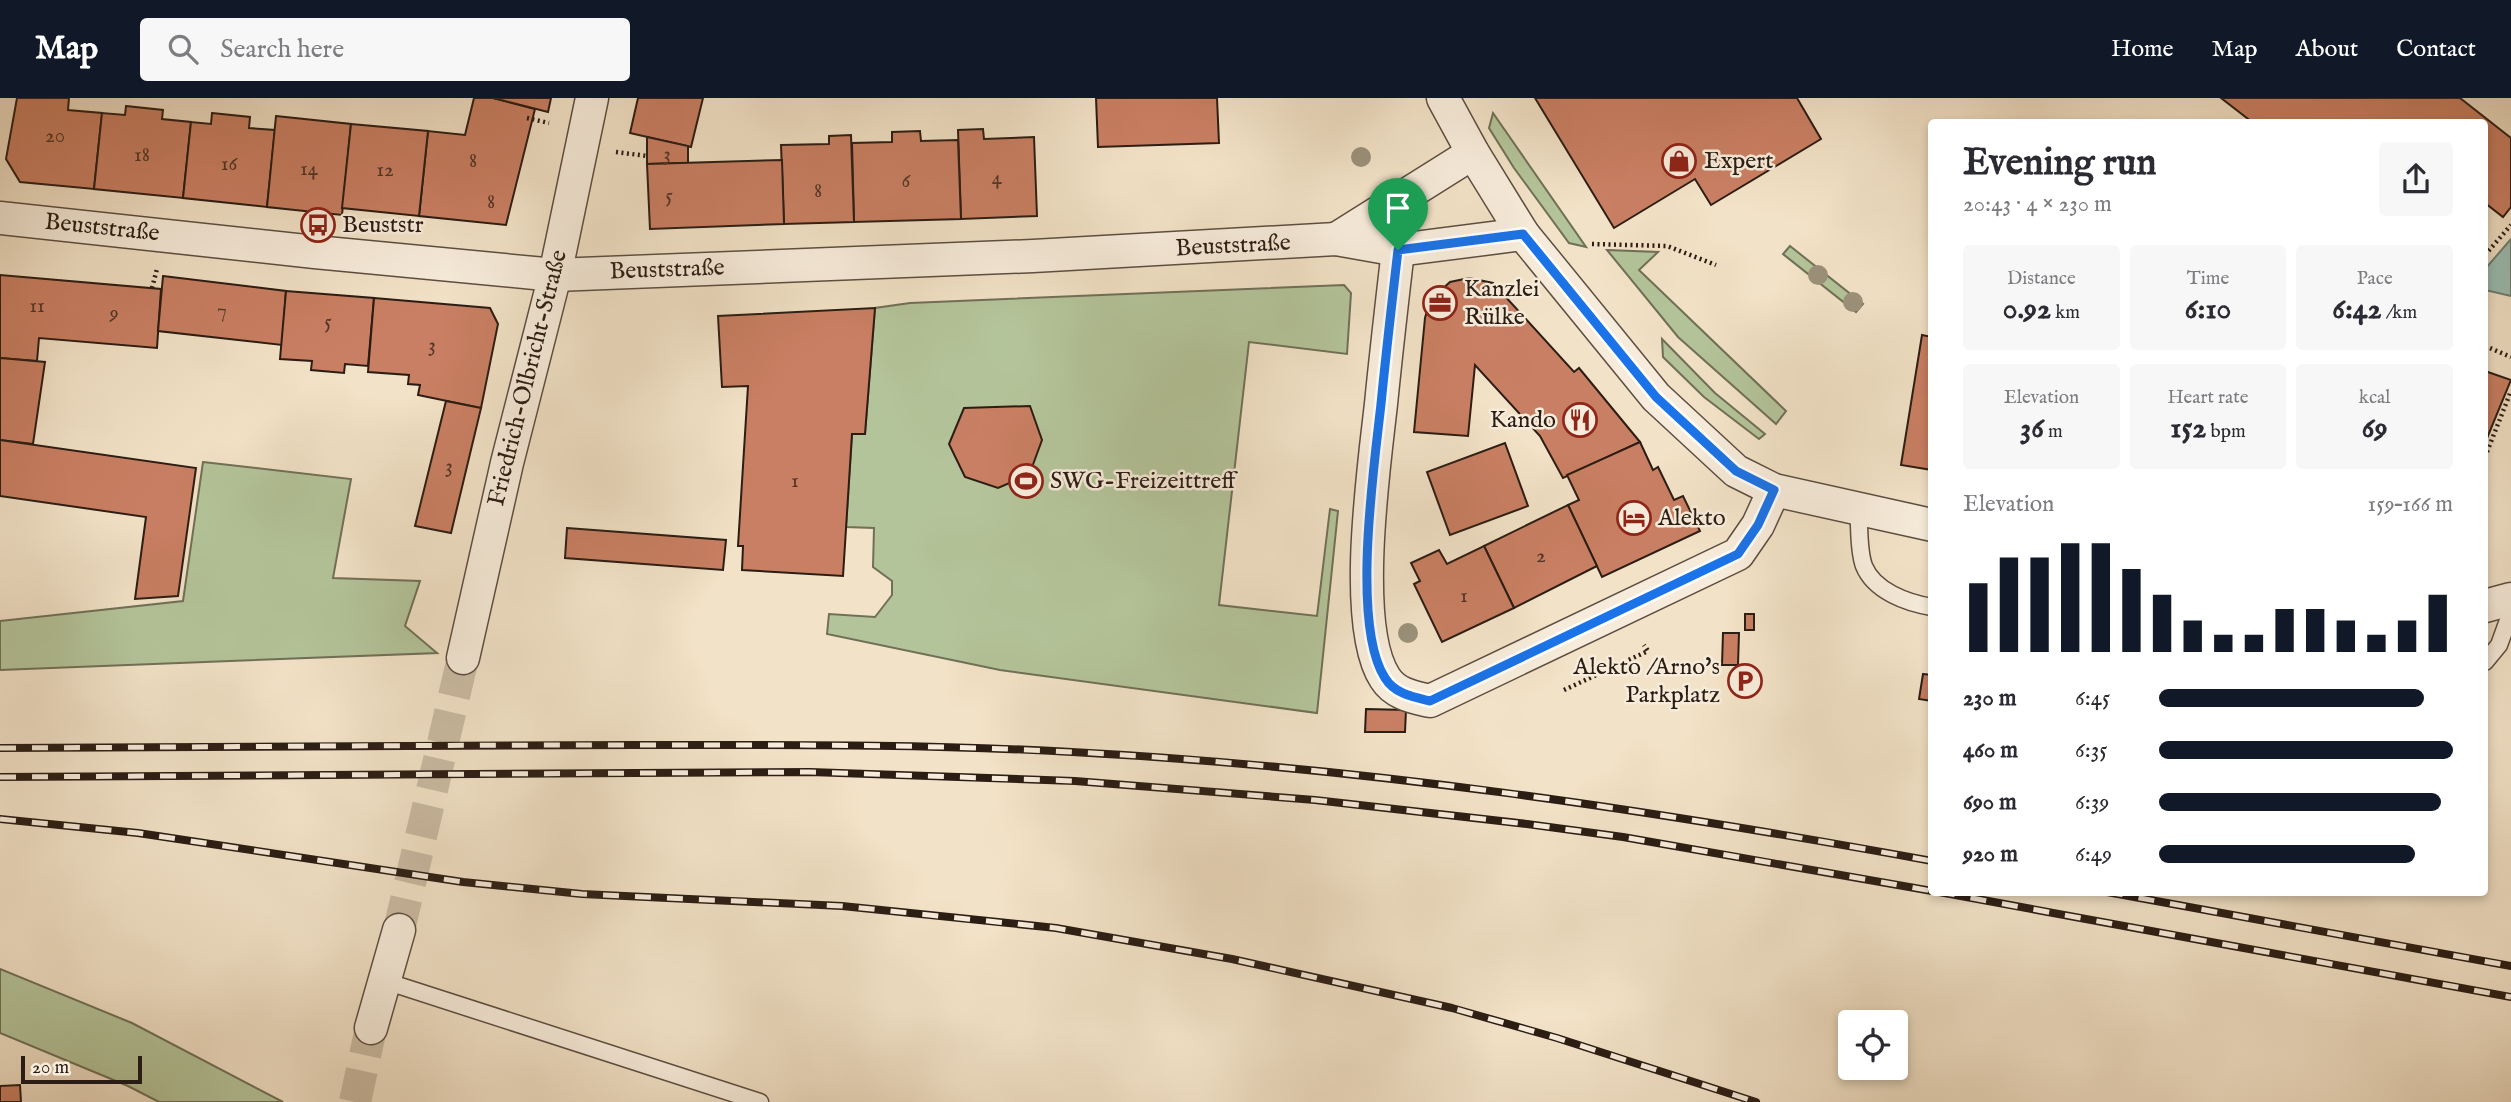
<!DOCTYPE html>
<meta charset="utf-8">
<style>
body{margin:0;font-family:"IM FELL English",serif;background:#f7f7f7;color:#2b2b33;height:100vh;display:flex;flex-direction:column;font-size:26px;white-space:nowrap}
*{box-sizing:border-box;margin:0}
p{font-size:23px;color:#7c7c81}
.icon{flex:none;width:38px;height:38px;fill:none;stroke:currentColor;stroke-width:2;stroke-linecap:round;stroke-linejoin:round}
.map{position:relative;flex:1;overflow:hidden}
.details{position:absolute;left:1928px;top:21px;width:560px;height:777px;display:flex;flex-direction:column;background:#fff;border-radius:7px;box-shadow:0 4px 10px #0003}
.details>*{flex:none}
.controls{position:absolute;left:1838px;top:912px;display:grid;gap:14px}
.controls a{display:grid;place-items:center;width:70px;height:70px;border-radius:7px;background:#fff;box-shadow:0 4px 10px #0003;font-size:35px}
.scale{position:absolute;left:21px;bottom:18px;width:121px;box-sizing:border-box;padding-left:7px;border:4px solid #2b1d14;border-top:0;font-size:19px;line-height:24px;white-space:nowrap;color:#2b1d14;-webkit-text-stroke:5px #f7ecdb;paint-order:stroke}
.pin{position:absolute;display:grid;place-items:center;width:60px;height:60px;color:#fff;margin:-72px -30px;border-radius:50% 50% 50% 0;rotate:-45deg;box-shadow:0 0 7px #0007}
.pin .icon{rotate:45deg}
.round{display:grid;place-items:center;flex:none;width:74px;height:74px;border-radius:7px;background:#f7f7f7}
.head{display:flex;align-items:center;justify-content:space-between;height:119px;padding:0 35px}
h1{font-size:38px;font-weight:800;line-height:52px}
.stats{display:grid;grid-template-columns:repeat(3,1fr);gap:10px;height:119px;padding:7px 35px}
.stats div{display:grid;align-content:center;border-radius:7px;background:#f7f7f7;text-align:center}
.stats b{font-size:30px;font-weight:800}
.stats small{font-size:19px;font-weight:400}
.stats p{font-size:19px}
.chart{height:196px;padding:14px 35px}
.chart p{display:flex;justify-content:space-between}
.chart svg{width:100%;height:126px;margin-top:7px;stroke:#111827;stroke-width:6}
ul{padding:0 35px;list-style:none;font-size:23px}
li{display:grid;grid-template-columns:112px 84px 1fr;align-items:center;height:52px}
li i{height:18px;border-radius:9px;background:#111827}
header{display:flex;align-items:center;gap:42px;box-sizing:border-box;height:98px;padding:0 35px;background:#111827;color:#fff}
header strong{font-size:33px}
nav{display:flex;gap:38px;margin-inline-start:auto;font-size:24px}
.search{width:490px;height:63px;background:#f7f7f7;display:flex;align-items:center;gap:18px;box-sizing:border-box;padding:0 24px;border-radius:7px;color:#7c7c81;font-size:26px}
.map>svg:first-child{display:block}
.green{fill:#b4c49a;stroke:#707057;stroke-width:2}
.water{fill:#9bbeb3;stroke:#6e7e73;stroke-width:2}
.building{fill:#c97f63;stroke:#2b1d14;stroke-width:2}
.lines{fill:none;stroke-linecap:round;stroke-linejoin:round}
.minor-tunnel{stroke:#cabba3;stroke-width:32;stroke-dasharray:32 16;stroke-linecap:butt}
.service-casing{stroke:#5d4e41;stroke-width:19}
.minor-casing{stroke:#5d4e41;stroke-width:35}
.path{stroke:#2b1d14;stroke-width:4.5;stroke-dasharray:2 3.5;stroke-linecap:butt}
.service{stroke:#f7ecdb;stroke-width:16}
.minor{stroke:#f7ecdb;stroke-width:32}
.rail-casing{stroke:#2b1d14;stroke-width:8}
.rail{stroke:#f7ecdb;stroke-width:5;stroke-dasharray:16;stroke-linecap:butt}
.tree{fill:#9b917b}
.route-casing{stroke:#fff;stroke-width:14}
.route{stroke:#1a73e8;stroke-width:9}
.labels{text-anchor:middle;dominant-baseline:central;stroke-width:5;stroke-linejoin:round;paint-order:stroke}
.number-label{font-size:21px;fill:#523628}
.poi-label{font-size:24px;fill:#2b1d14;stroke:#f7ecdb;text-anchor:start}
.street-label{font-size:24px;fill:#2b1d14;stroke:#f7ecdb}
</style>
<header>
<strong>Map</strong>
<div class="search"><svg class="icon" aria-label="search" viewBox="0 0 24 24"><circle cx="10" cy="10" r="6"/><path d="M15 15l6 6"/></svg>Search here</div>
<nav><a>Home</a><a>Map</a><a>About</a><a>Contact</a></nav>
</header>
<div class="map">
<svg width="2511" height="1004" viewBox="0 0 2511 1004">
<rect width="100%" height="100%" fill="#f2e2c7"/>
<filter id="stains"><feTurbulence type="fractalNoise" baseFrequency=".00286" numOctaves="4"/><feColorMatrix values="0 0 0 0 .2 0 0 0 0 .09 0 0 0 0 .02 0 0 0 .5 -.17"/></filter>
<radialGradient id="worn" r=".72"><stop offset=".6" stop-color="#630" stop-opacity="0"/><stop offset="1" stop-color="#630" stop-opacity=".3"/></radialGradient>
<!-- green -->
<g class="green">
<path d="M 1493,15 L 1586,149 L 1569,145 L 1514,70 L 1489,30 Z"/>
<path d="M 1790,148 L 1863,206 L 1856,214 L 1783,156 Z"/>
<path d="M 1607,152 L 1658,154 L 1639,172 L 1786,313 L 1776,326 L 1678,239 Z"/>
<path d="M 1344,187 L 1351,195 L 1347,256 L 1249,244 L 1219,507 L 1317,518 L 1330,411 L 1338,413 L 1317,615 L 1000,572 L 827,536 L 829,516 L 875,519 L 892,497 L 892,483 L 873,469 L 874,430 L 846,429 L 852,336 L 865,336 L 875,210 L 910,205 Z"/>
<path d="M 1662,241 L 1715,295 L 1765,336 L 1759,341 L 1704,299 L 1663,259 Z"/>
<path d="M 203,364 L 351,381 L 333,480 L 420,483 L 405,528 L 437,555 L 0,572 L 0,523 L 183,503 Z"/>
<path d="M 0,871 L 132,925 L 283,1004 L 159,1004 L 128,988 L 0,935 Z"/>
</g>
<!-- water -->
<path class="water" d="M 2511,141 L 2511,198 L 2485,192 L 2485,171 Z"/>
<!-- building -->
<g class="building">
<path d="M 17,0 L 69,0 L 68,12 L 102,15 L 94,91 L 20,84 L 6,61 Z"/>
<path d="M 474,0 L 493,0 L 535,11 L 506,127 L 419,118 L 428,33 L 465,37 Z"/>
<path d="M 493,0 L 551,0 L 548,14 Z"/>
<path d="M 638,0 L 703,0 L 691,49 L 630,35 Z"/>
<path d="M 1096,0 L 1217,0 L 1219,45 L 1098,49 Z"/>
<path d="M 1535,0 L 1797,0 L 1821,41 L 1711,107 L 1695,81 L 1614,130 Z"/>
<path d="M 2221,0 L 2460,0 L 2511,40 L 2511,109 L 2503,119 L 2485,105 L 2485,24 L 2252,24 Z"/>
<path d="M 126,8 L 163,12 L 162,21 L 191,24 L 183,100 L 94,91 L 102,15 L 125,17 Z"/>
<path d="M 212,15 L 250,19 L 249,30 L 275,32 L 267,109 L 183,100 L 191,24 L 211,26 Z"/>
<path d="M 276,18 L 351,26 L 342,117 L 267,109 Z"/>
<path d="M 351,26 L 428,33 L 419,118 L 342,110 Z"/>
<path d="M 983,31 L 984,41 L 1034,39 L 1037,118 L 961,121 L 958,32 Z"/>
<path d="M 920,33 L 921,43 L 958,42 L 961,121 L 854,124 L 852,45 L 892,44 L 892,34 Z"/>
<path d="M 851,37 L 854,124 L 784,126 L 781,47 L 829,46 L 829,38 Z"/>
<path d="M 647,39 L 688,48 L 688,65 L 647,66 Z"/>
<path d="M 782,62 L 784,126 L 650,131 L 647,66 Z"/>
<path d="M 0,177 L 161,191 L 157,250 L 39,240 L 37,263 L 0,260 Z"/>
<path d="M 163,178 L 286,193 L 282,247 L 158,233 Z"/>
<path d="M 1469,180 L 1493,185 L 1574,274 L 1579,270 L 1640,344 L 1563,380 L 1540,338 L 1475,267 L 1468,338 L 1414,334 L 1425,220 L 1430,202 L 1450,184 Z"/>
<path d="M 286,193 L 374,200 L 368,268 L 345,266 L 344,275 L 311,272 L 312,263 L 280,261 Z"/>
<path d="M 374,200 L 490,210 L 498,226 L 481,310 L 418,297 L 420,287 L 408,286 L 409,277 L 368,274 Z"/>
<path d="M 875,210 L 865,336 L 852,336 L 843,478 L 742,472 L 743,448 L 738,448 L 748,288 L 722,289 L 718,218 Z"/>
<path d="M 1922,237 L 1932,239 L 1932,372 L 1901,367 Z"/>
<path d="M 0,260 L 45,264 L 33,346 L 0,342 Z"/>
<path d="M 2485,273 L 2511,282 L 2485,345 Z"/>
<path d="M 446,303 L 481,310 L 451,435 L 415,428 Z"/>
<path d="M 1030,308 L 1042,342 L 1031,372 L 1019,381 L 998,390 L 965,379 L 949,346 L 964,310 Z"/>
<path d="M 0,342 L 196,370 L 178,498 L 135,501 L 146,419 L 0,398 Z"/>
<path d="M 1640,344 L 1653,372 L 1658,369 L 1674,402 L 1683,398 L 1700,433 L 1602,479 L 1568,407 L 1579,402 L 1567,377 Z"/>
<path d="M 1505,345 L 1528,408 L 1450,437 L 1427,374 Z"/>
<path d="M 1568,407 L 1597,468 L 1514,510 L 1484,448 Z"/>
<path d="M 567,430 L 726,442 L 723,472 L 565,460 Z"/>
<path d="M 1484,448 L 1514,510 L 1442,544 L 1414,486 L 1420,483 L 1411,465 L 1439,452 L 1447,466 Z"/>
<rect x="1745" y="516" width="9" height="16"/>
<path d="M 1723,535 L 1739,535 L 1738,567 L 1722,567 Z"/>
<path d="M 1923,576 L 1932,577 L 1932,603 L 1919,601 Z"/>
<path d="M 1366,611 L 1406,612 L 1405,634 L 1365,634 Z"/>
<path d="M 20,987 L 21,1004 L 0,1004 L 0,988 Z"/>
</g>
<g class="lines">
<!-- minor-tunnel -->
<g class="minor-tunnel">
<path d="M 399,832 L 463,560"/>
<path d="M 355,1004 L 371,930"/>
</g>
<!-- service casing -->
<g class="service-casing">
<g id="service">
<path d="M 1858,413 C 1860,429 1858,452 1864,468 C 1874,493 1907,505 1932,509"/>
<path d="M 2485,564 L 2499,547 L 2511,514"/>
<path d="M 385,883 L 760,1004"/>
</g>
</g>
<!-- minor casing -->
<g class="minor-casing">
<g id="minor">
<path d="M 1443,0 L 1473,55 L 1523,136 L 1656,299 L 1736,373 L 1774,392 L 1932,427"/>
<path d="M 0,120 L 315,154 L 555,177 L 1033,158 L 1336,141 L 1398,152 L 1523,136"/>
<path d="M 1336,141 L 1473,55"/>
<path d="M 1398,152 C 1392,204 1386,255 1381,306 C 1374,369 1351,528 1385,580 C 1395,596 1413,599 1430,603 L 1738,456 L 1758,427 L 1774,392"/>
<path d="M 2485,508 L 2511,501"/>
<path d="M 463,560 L 507,365 L 555,177 L 592,0"/>
<path d="M 371,930 L 399,832"/>
</g>
</g>
<!-- path -->
<g class="path">
<path d="M 527,20 L 549,25"/>
<path d="M 616,54 L 647,58"/>
<path d="M 1592,146 L 1667,148 L 1716,167"/>
<path d="M 2485,157 L 2511,127"/>
<path d="M 152,190 L 157,171"/>
<path d="M 2485,248 L 2511,259"/>
<path d="M 2485,359 L 2511,293"/>
<path d="M 1564,592 L 1648,553 L 1644,547"/>
</g>
<!-- service -->
<use href="#service" class="service"/>
<!-- minor -->
<use href="#minor" class="minor"/>
<!-- rail casing -->
<g class="rail-casing">
<g id="rail">
<path d="M 0,650 C 211,649 422,647 634,647 C 780,647 926,646 1072,654 C 1361,669 1647,711 1932,763"/>
<path d="M 0,679 L 810,674 L 1075,683 L 1315,702 L 1527,726 L 1623,739 L 1932,793"/>
<path d="M 0,721 L 138,735 L 463,784 L 582,796 L 842,808 L 1056,830 L 1232,861 L 1452,910 L 1557,940 L 1756,1004"/>
<path d="M 1939,794 L 2511,899"/>
<path d="M 2107,794 L 2511,868"/>
</g>
</g>
<!-- rail -->
<use href="#rail" class="rail"/>
</g>
<!-- trees -->
<g class="tree">
<circle cx="1361" cy="59" r="10"/>
<circle cx="1818" cy="177" r="10"/>
<circle cx="1853" cy="204" r="10"/>
<circle cx="1408" cy="535" r="10"/>
</g>
<g class="lines">
<!-- route casing -->
<g class="route-casing">
<path id="route" d="M 1523,136 L 1656,299 L 1736,373 L 1774,392 L 1758,427 L 1738,456 L 1430,603 C 1413,599 1395,596 1385,580 C 1351,527 1374,369 1381,306 C 1386,255 1392,204 1398,152 Z"/>
</g>
<!-- route -->
<use href="#route" class="route"/>
</g>
<!-- icons -->
<defs>
<g id="shop-ring" transform="scale(1.75)"><circle r="9.5" fill="#f7ecdb" stroke="#8f2418" stroke-width="1.5"/><path d="M-5-2.5h2.3a2.7 3.5 0 0 1 5.4 0H5L5.5 6h-11ZM-1.5-2.5h3a1.5 2.3 0 0 0-3 0Z" fill="#8f2418"/></g>
<g id="bus-ring" transform="scale(1.75)"><circle r="9.5" fill="#f7ecdb" stroke="#8f2418" stroke-width="1.5"/><path d="M-5-6H5V4H4V6H2V4H-2V6H-4V4H-5ZM-3.5-4V0h7V-4ZM-3.5 1.2v1.5H-2V1.2ZM2 1.2v1.5H3.5V1.2Z" fill="#8f2418"/></g>
<g id="office-ring" transform="scale(1.75)"><circle r="9.5" fill="#f7ecdb" stroke="#8f2418" stroke-width="1.5"/><path d="M-6-3h4V-5.5h4V-3h4V5H-6ZM-1-4.5V-3h2v-1.5ZM-6 0V1H6V0Z" fill="#8f2418"/></g>
<g id="restaurant-ring" transform="scale(1.75)"><circle r="9.5" fill="#f7ecdb" stroke="#8f2418" stroke-width="1.5"/><path d="M-5-6h1v4h1v-4h1v4h1v-4h1v5L-1.5 .5V6h-2V.5L-5-1ZM5-6V6H3V1.5H1.5Q1.5-4 5-6Z" fill="#8f2418"/></g>
<g id="stadium-ring" transform="scale(1.75)"><circle r="9.5" fill="#f7ecdb" stroke="#8f2418" stroke-width="1.5"/><path d="M0-5a6.5 5 0 1 0 0 10a6.5 5 0 1 0 0-10ZM-3.5-1.8h7v3.6h-7Z" fill="#8f2418"/></g>
<g id="hotel-ring" transform="scale(1.75)"><circle r="9.5" fill="#f7ecdb" stroke="#8f2418" stroke-width="1.5"/><path d="M-6-4.5h1.5V1H6V5H4.5V3h-9V5H-6ZM-4 0a1.8 1.8 0 1 1 3.6 0ZM.5 0V-2.5h3Q6-2.5 6 0Z" fill="#8f2418"/></g>
<g id="parking-ring" transform="scale(1.75)"><circle r="9.5" fill="#f7ecdb" stroke="#8f2418" stroke-width="1.5"/><path d="M-3.5-5.5H1a3.5 3.5 0 0 1 0 7H-1V5.5H-3.5ZM-1-3.4V-.6H.8a1.4 1.4 0 0 0 0-2.8Z" fill="#8f2418"/></g>
</defs>
<g fill-rule="evenodd">
<use href="#shop-ring" x="1679" y="63"/>
<use href="#bus-ring" x="318" y="127"/>
<use href="#office-ring" x="1440" y="205"/>
<use href="#restaurant-ring" x="1580" y="322"/>
<use href="#stadium-ring" x="1026" y="383"/>
<use href="#hotel-ring" x="1634" y="420"/>
<use href="#parking-ring" x="1745" y="583"/>
</g>
<g class="labels">
<!-- number labels -->
<g class="number-label">
<text x="55" y="38">20</text>
<text x="667" y="56">3</text>
<text x="142" y="57">18</text>
<text x="473" y="63">8</text>
<text x="229" y="66">16</text>
<text x="309" y="71">14</text>
<text x="385" y="72">12</text>
<text x="997" y="80">4</text>
<text x="906" y="83">6</text>
<text x="818" y="93">8</text>
<text x="669" y="98">5</text>
<text x="491" y="104">8</text>
<text x="37" y="208">11</text>
<text x="222" y="213">7</text>
<text x="114" y="215">9</text>
<text x="328" y="224">5</text>
<text x="432" y="247">3</text>
<text x="449" y="368">3</text>
<text x="795" y="383">1</text>
<text x="1541" y="458">2</text>
<text x="1464" y="498">1</text>
</g>
<!-- poi labels -->
<g class="poi-label">
<text x="1704" y="63">Expert</text>
<text x="342" y="127">Beuststr</text>
<text x="1464" y="191">Kanzlei<tspan x="1464" dy="28">Rülke</tspan></text>
<text x="1556" y="322" text-anchor="end">Kando</text>
<text x="1050" y="383">SWG-Freizeittreff</text>
<text x="1658" y="420">Alekto</text>
<text x="1720" y="569" text-anchor="end">Alekto /Arno's<tspan x="1720" dy="28">Parkplatz</tspan></text>
</g>
<!-- street labels -->
<g class="street-label">
<text transform="translate(102 130) rotate(6)">Beuststraße</text>
<text transform="translate(1233 148) rotate(-3)">Beuststraße</text>
<text transform="translate(667 172) rotate(-2)">Beuststraße</text>
<text transform="translate(528 280) rotate(-76)">Friedrich-Olbricht-Straße</text>
</g>
</g>
<rect width="100%" height="100%" filter="url(#stains)"/>
<rect width="100%" height="100%" fill="url(#worn)"/>
</svg>
<div class="controls">
<a><svg class="icon" aria-label="locate" viewBox="0 0 24 24"><circle cx="12" cy="12" r="6"/><path d="M12 2v4M12 18v4M2 12h4M18 12h4"/></svg></a>
</div>
<div class="scale">20 m</div>
<div class="pin" style="left:1398px;top:152px;background:#1e9e55"><svg class="icon" aria-label="arrive" viewBox="0 0 24 24"><path d="M6 21V4h12l-3 4 3 4H6"/></svg></div>
<section class="details">
<div class="head"><div><h1>Evening run</h1><p>20:43 · 4 × 230 m</p></div><a class="round"><svg class="icon" aria-label="share" viewBox="0 0 24 24"><path d="M12 15V3M7 8l5-5 5 5M5 13v7h14v-7"/></svg></a></div>
<div class="stats">
<div><p>Distance</p><b>0.92<small> km</small></b></div>
<div><p>Time</p><b>6:10</b></div>
<div><p>Pace</p><b>6:42<small> /km</small></b></div>
</div>
<div class="stats">
<div><p>Elevation</p><b>36<small> m</small></b></div>
<div><p>Heart rate</p><b>152<small> bpm</small></b></div>
<div><p>kcal</p><b>69</b></div>
</div>
<div class="chart"><p><span>Elevation</span>159–166 m</p>
<svg viewBox="0 0 160 44" preserveAspectRatio="none"><path d="M5 44V20M15 44V11M25 44V11M35 44V6M45 44V6M55 44V15M65 44V24M75 44V33M85 44V38M95 44V38M105 44V29M115 44V29M125 44V33M135 44V38M145 44V33M155 44V24"/></svg>
</div>
<ul>
<li><b>230 m</b>6:45<i style="width:90%"></i></li>
<li><b>460 m</b>6:35<i style="width:100%"></i></li>
<li><b>690 m</b>6:39<i style="width:96%"></i></li>
<li><b>920 m</b>6:49<i style="width:87%"></i></li>
</ul>
</section>
</div>
